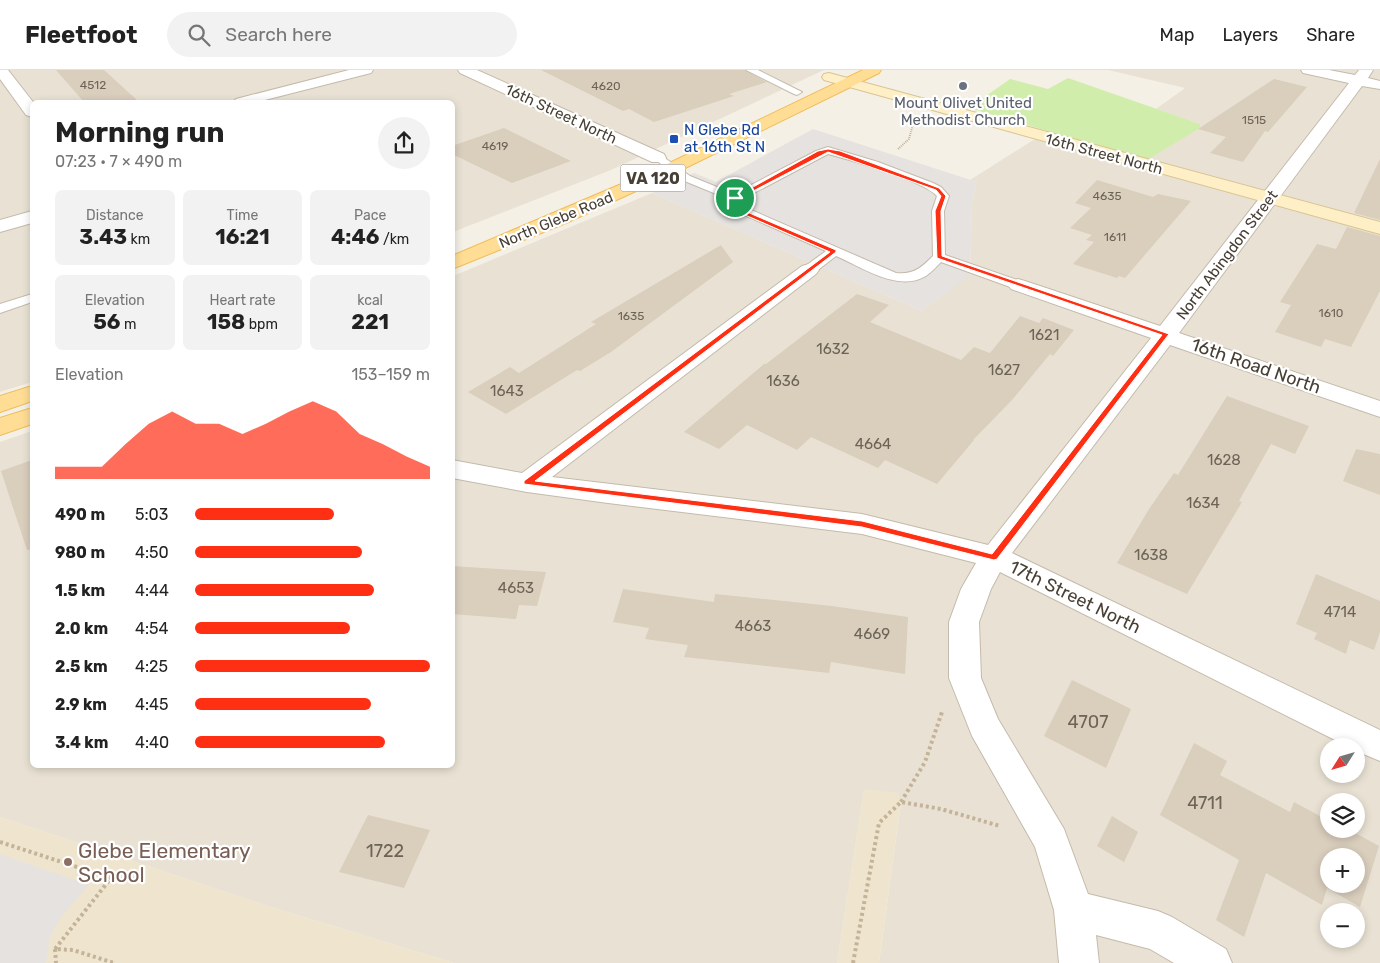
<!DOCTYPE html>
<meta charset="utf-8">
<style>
body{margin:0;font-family:Rubik,sans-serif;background:#f2f2f2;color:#222;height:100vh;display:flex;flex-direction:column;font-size:19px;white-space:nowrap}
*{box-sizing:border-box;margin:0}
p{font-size:16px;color:#767676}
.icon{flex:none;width:28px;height:28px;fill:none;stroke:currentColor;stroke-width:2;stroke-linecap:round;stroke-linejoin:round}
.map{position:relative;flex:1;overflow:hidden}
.details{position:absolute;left:30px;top:30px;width:425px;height:668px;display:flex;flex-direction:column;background:#fff;border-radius:8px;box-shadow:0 2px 8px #0003}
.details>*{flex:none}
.needle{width:32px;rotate:233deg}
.fabs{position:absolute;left:1320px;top:668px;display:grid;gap:10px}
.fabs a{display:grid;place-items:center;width:45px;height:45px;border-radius:50%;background:#fff;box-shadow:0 2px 8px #0003;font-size:25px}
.pin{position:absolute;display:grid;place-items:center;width:42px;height:42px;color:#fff;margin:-21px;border:2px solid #fff;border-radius:50%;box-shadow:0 1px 5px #0007}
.round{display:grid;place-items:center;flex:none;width:52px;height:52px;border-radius:26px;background:#f2f2f2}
.headline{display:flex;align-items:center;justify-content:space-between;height:85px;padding:0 25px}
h1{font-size:28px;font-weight:700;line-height:38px}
.stats{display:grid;grid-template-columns:repeat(3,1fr);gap:8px;height:85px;padding:5px 25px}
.stats div{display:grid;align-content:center;border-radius:8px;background:#f2f2f2;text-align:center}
.stats b{font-size:21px;font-weight:700}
.stats small{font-size:14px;font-weight:400}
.stats p{font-size:14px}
.chart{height:140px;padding:10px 25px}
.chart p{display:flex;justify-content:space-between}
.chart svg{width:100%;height:90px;margin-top:5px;fill:#ff2f13;opacity:.7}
ul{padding:0 25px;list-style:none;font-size:16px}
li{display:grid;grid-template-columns:80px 60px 1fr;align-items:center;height:38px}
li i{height:12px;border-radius:6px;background:#ff2f13}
header{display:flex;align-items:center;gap:30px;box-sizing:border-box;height:70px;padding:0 25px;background:#fff;border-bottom:1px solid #e0e0e0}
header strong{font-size:24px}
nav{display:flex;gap:28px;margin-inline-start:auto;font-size:18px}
.search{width:350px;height:45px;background:#f2f2f2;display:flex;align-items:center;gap:12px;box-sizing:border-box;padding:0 18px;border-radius:28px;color:#767676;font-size:19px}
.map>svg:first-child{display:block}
.residential{fill:#e9e2d4;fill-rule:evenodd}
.education{fill:#efe5cf}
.green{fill:#d1edab}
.parking{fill:#e5e2df}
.building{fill:#dacebd;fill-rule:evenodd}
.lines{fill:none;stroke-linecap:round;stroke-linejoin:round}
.lane-casing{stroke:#c4baab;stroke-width:2}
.street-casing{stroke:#c4baab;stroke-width:2}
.secondary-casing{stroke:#d8c492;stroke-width:2}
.primary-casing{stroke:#efbd5a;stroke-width:2}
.path-far1{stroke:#c4b398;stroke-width:2;stroke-dasharray:1 1;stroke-linecap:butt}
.path{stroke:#c4b398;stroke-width:4;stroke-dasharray:3 3;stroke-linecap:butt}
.lane{fill:#fff;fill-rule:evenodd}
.street{fill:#fff;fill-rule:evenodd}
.secondary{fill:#ffefc6;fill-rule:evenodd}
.primary{fill:#ffdd95;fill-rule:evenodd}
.route{fill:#ff2f13;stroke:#fff;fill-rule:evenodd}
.worship-dot{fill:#6b7280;stroke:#fff;stroke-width:2}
.transit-dot{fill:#1a4fb4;stroke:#fff;stroke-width:2}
.education-dot{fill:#8d6e63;stroke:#fff;stroke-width:2}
.labels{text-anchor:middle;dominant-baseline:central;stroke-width:4.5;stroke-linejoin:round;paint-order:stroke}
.far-number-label{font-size:12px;fill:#6c6457}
.far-worship-label{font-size:15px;fill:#5b616d;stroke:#fff}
.far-street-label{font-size:15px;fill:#484035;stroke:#fff}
.far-transit-label{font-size:15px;fill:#164399;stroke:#fff;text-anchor:start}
.number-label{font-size:15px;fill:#6c6457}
.shield{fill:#fff;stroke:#7f7972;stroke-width:1}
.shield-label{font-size:16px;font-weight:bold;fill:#484035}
.street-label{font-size:18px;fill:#484035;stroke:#fff}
.near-number-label{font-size:18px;fill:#6c6457}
.near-education-label{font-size:21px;fill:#785e54;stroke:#fff;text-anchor:start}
</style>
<header>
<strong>Fleetfoot</strong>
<div class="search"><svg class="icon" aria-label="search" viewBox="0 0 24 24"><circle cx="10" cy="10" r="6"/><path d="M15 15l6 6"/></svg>Search here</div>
<nav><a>Map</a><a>Layers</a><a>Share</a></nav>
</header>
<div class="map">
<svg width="1380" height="893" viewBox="0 0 1380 893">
<rect width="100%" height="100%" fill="#f5f0e6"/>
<!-- residential -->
<g class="residential">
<path d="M 0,0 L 824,0 L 611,100 L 453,162 L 452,32 L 32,32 L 32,312 L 0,322 Z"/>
<path d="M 1108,0 L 1380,0 L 1380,893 L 879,893 L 901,732 L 864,720 L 837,893 L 454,893 L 271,837 L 0,747 L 0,372 L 32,361 L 32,695 L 452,695 L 453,206 L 652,123 L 922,241 L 970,204 L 972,132 L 977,112 L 970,110 L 1049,60 L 1147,90 L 1200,54 L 1156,39 L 1185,18 ZM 1329,676 L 1356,676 L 1356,704 L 1329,704 ZM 1329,731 L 1356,731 L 1356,759 L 1329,759 ZM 1329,786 L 1356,786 L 1356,814 L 1329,814 ZM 1329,841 L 1356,841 L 1356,869 L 1329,869 Z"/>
</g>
<!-- education -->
<g class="education">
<path d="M 864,719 L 898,723 L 901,732 L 879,893 L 837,893 Z"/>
<path d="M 0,747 L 271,837 L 454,893 L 0,893 Z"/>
</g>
<!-- green -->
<path class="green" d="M 1068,8 L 1200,54 L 1200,58 L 1147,90 L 969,38 L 1010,9 L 1048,19 Z"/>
<!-- parking -->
<g class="parking">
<path d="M 813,59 L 977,112 L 972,132 L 970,205 L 922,241 L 652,123 L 694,103 L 716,112 Z"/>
<path d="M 0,784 L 89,815 L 61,847 L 50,867 L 46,893 L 0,893 Z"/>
</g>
<!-- building -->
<g class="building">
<path d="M 56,0 L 104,0 L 139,32 L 84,32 Z"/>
<path d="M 541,0 L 744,0 L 767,12 L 729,24 L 734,26 L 654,52 L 629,39 L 623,41 Z"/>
<path d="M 1274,9 L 1307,17 L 1268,62 L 1265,61 L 1243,92 L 1210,83 L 1226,67 L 1198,59 Z"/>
<path d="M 504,58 L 571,91 L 512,113 L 452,84 L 452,76 Z"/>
<path d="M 1380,89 L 1380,150 L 1354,143 Z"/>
<path d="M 1097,110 L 1153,127 L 1158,124 L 1191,131 L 1125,208 L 1119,206 L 1117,208 L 1073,194 L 1094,172 L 1086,170 L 1092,165 L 1070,158 L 1091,138 L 1075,133 Z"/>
<path d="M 1347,157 L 1380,166 L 1380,221 L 1351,277 L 1325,269 L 1321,277 L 1275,262 L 1291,235 L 1280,232 L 1317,174 L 1336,179 Z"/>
<path d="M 721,175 L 733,192 L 611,282 L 580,301 L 577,300 L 506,344 L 468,322 L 510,297 L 519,303 L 596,254 L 591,252 Z"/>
<path d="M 857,224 L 889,235 L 870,252 L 961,290 L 974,277 L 990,283 L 1020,246 L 1039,253 L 1043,248 L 1074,260 L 1053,286 L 1050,284 L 1012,330 L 973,370 L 974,370 L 937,414 L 885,390 L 878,398 L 811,367 L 797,380 L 747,355 L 719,379 L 684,362 L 764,294 L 766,294 Z"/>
<path d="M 1227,326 L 1309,356 L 1295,384 L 1271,374 L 1239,431 L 1242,432 L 1187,524 L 1117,493 L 1149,439 L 1174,403 L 1178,405 Z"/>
<path d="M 1356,379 L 1380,384 L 1380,425 L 1343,411 Z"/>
<path d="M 32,390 L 32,479 L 27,480 L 1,401 Z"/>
<path d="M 452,496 L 546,502 L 537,536 L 519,535 L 516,549 L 452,544 Z"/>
<path d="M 1316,504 L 1380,531 L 1380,562 L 1374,580 L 1350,570 L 1346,584 L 1314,569 L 1317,563 L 1296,554 Z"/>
<path d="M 623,519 L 714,532 L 715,524 L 832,536 L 908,547 L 905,604 L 831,592 L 829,603 L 684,587 L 688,575 L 645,569 L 649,558 L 613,552 Z"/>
<path d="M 1072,610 L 1131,639 L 1106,698 L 1044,666 Z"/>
<path d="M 1194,673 L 1227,691 L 1220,705 L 1290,742 L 1294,732 L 1329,751 L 1329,759 L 1348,759 L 1379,776 L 1360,837 L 1327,818 L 1322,835 L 1266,803 L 1244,867 L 1216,850 L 1239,790 L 1160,745 ZM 1329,786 L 1356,786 L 1356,814 L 1329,814 Z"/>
<path d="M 368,745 L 430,760 L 404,818 L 339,802 Z"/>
<path d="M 1112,746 L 1138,762 L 1124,792 L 1097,776 Z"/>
</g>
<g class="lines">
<!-- lane casing -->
<g class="lane-casing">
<g id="lane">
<path d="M 746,0 L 758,0 L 802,22 L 797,25 L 794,24 Z"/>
<path d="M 828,77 L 878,92 L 933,113 L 941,117 L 949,126 L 944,141 L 945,185 L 1023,212 L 1025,215 L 1023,218 L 1013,218 L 941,192 C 936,197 930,204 924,207 C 897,222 860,196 836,186 L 814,203 L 804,203 L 803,200 L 804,197 L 826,181 L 726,137 L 723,131 L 726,128 L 682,110 L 653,88 L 654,86 L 662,86 L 690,106 L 734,124 L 816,81 ZM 828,84 C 851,90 924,111 937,126 L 932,141 L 933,186 C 921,198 913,205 896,203 L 735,133 Z"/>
<path d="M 32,224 L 32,232 L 0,243 L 0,234 Z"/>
</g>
</g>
<!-- street casing -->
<g class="street-casing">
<g id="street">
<path d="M 0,0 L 8,0 L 33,32 L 32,47 L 26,45 L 0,9 Z"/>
<path d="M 349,0 L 373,0 L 371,3 L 257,32 L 233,32 L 236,29 Z"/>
<path d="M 458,0 L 477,0 L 664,84 L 666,88 L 664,92 L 652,92 L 460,3 Z"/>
<path d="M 1301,0 L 1329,0 L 1355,5 L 1359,0 L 1373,0 L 1368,8 L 1380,11 L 1380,19 L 1362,16 L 1179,263 L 1380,331 L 1380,347 L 1170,275 L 1012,483 L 1380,660 L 1380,691 L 1356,681 L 1356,676 L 1347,676 L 1000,502 L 991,519 L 979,552 L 981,608 L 998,649 L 1064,759 L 1088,824 L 1158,841 L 1172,847 L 1226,879 L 1232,893 L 1174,893 L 1150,879 L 1096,865 L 1099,893 L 1059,893 L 1054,840 L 1035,777 L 972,666 L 949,608 L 949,552 L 961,519 L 976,493 L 862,464 L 608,433 L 527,422 L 452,408 L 452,390 L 522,403 L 802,196 L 809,194 L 816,196 L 819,200 L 816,204 L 552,407 L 862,444 L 988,475 L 1151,268 L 1011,219 L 1008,215 L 1011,211 L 1018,209 L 1025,211 L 1160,256 L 1349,13 L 1303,3 Z"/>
<path d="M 32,141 L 32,153 L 0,162 L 0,150 Z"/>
</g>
</g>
<!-- secondary casing -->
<g class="secondary-casing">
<path id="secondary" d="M 829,3 L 1380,152 L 1380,164 L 824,10 L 822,7 L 824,4 Z"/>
</g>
<!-- primary casing -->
<g class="primary-casing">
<g id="primary">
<path d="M 863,0 L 881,0 L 879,3 L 671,105 L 566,153 L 452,199 L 452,186 L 659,98 Z"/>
<path d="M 32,316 L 32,331 L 0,342 L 0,326 Z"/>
<path d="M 32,338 L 32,354 L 0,365 L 0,348 Z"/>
</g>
</g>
<!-- path-far1 -->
<path class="path-far1" d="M 898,79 L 909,69 L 913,54"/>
<!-- path -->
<g class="path">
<path d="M 901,732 L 925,692 L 942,642"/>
<path d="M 0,772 L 111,808 L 55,879 L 73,880 L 114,893"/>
<path d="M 55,879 L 56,893"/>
<path d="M 853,893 L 879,753 L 901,732 L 941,739 L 1000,756"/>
</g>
<!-- lane -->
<use href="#lane" class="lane"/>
<!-- street -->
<use href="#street" class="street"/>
<!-- secondary -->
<use href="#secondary" class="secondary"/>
<!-- primary -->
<use href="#primary" class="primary"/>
</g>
<!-- route -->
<path class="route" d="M 828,79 L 840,81 L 939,118 L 946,126 L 941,141 L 942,186 L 1169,264 L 997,489 L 994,490 L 862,457 L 524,414 L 524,411 L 830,182 L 736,141 L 728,136 L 726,132 L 818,81 ZM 828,82 L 936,120 L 941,126 L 935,141 L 937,188 L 1162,265 L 992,484 L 862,451 L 535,411 L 836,182 L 836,180 L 740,139 L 732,132 Z"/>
<!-- markers -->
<circle class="worship-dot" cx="963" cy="16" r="5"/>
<rect class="transit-dot" x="669" y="64" width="10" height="10" rx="2.5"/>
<circle class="education-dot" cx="68" cy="792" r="5"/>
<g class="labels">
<!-- far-number labels -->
<g class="far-number-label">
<text x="93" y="15">4512</text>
<text x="606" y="16">4620</text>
<text x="1254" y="50">1515</text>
<text x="495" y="76">4619</text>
<text x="1107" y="126">4635</text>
<text x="1115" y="167">1611</text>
<text x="1331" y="243">1610</text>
<text x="631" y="246">1635</text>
</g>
<!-- far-worship labels -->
<g class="far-worship-label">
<text x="963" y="33">Mount Olivet United<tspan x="963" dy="17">Methodist Church</tspan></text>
</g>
<!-- far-street labels -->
<g class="far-street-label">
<text transform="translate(561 44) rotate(25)">16th Street North</text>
<text transform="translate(1104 84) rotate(15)">16th Street North</text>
<text transform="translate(556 150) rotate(-23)">North Glebe Road</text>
<text transform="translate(1227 185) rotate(-53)">North Abingdon Street</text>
</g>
<!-- far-transit labels -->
<g class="far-transit-label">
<text x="684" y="60">N Glebe Rd<tspan x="684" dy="17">at 16th St N</tspan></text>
</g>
<!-- number labels -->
<g class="number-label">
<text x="1044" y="265">1621</text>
<text x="833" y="279">1632</text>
<text x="1004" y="300">1627</text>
<text x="783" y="311">1636</text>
<text x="507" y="321">1643</text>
<text x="873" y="374">4664</text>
<text x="1224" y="390">1628</text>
<text x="1203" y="433">1634</text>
<text x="1151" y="485">1638</text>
<text x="516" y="518">4653</text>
<text x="1340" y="542">4714</text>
<text x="753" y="556">4663</text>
<text x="872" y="564">4669</text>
</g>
<!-- shield labels -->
<rect class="shield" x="620.5" y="94.5" width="65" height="27" rx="4"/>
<g class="shield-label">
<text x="653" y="108">VA 120</text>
</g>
<!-- street labels -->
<g class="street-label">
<text transform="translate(1256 296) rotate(19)">16th Road North</text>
<text transform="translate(1075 527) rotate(26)">17th Street North</text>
</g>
<!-- near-number labels -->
<g class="near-number-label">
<text x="1088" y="652">4707</text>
<text x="1205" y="733">4711</text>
<text x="385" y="781">1722</text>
</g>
<!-- near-education labels -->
<g class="near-education-label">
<text x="78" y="780">Glebe Elementary<tspan x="78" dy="24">School</tspan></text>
</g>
</g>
</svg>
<div class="fabs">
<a><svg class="needle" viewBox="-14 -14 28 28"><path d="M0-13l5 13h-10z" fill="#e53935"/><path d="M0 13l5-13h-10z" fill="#767676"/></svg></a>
<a><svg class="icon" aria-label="layers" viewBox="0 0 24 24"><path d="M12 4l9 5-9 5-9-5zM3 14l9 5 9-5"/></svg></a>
<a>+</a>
<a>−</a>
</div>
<div class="pin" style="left:735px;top:128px;background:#1e9e55"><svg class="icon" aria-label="arrive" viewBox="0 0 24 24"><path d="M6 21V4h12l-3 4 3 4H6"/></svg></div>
<section class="details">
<div class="headline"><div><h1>Morning run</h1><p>07:23 · 7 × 490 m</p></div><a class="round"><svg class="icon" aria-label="share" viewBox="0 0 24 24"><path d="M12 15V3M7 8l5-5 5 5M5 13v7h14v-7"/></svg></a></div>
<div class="stats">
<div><p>Distance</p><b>3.43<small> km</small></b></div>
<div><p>Time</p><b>16:21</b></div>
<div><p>Pace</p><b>4:46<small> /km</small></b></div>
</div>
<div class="stats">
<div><p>Elevation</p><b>56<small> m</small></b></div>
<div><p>Heart rate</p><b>158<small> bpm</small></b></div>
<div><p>kcal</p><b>221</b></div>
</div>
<div class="chart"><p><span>Elevation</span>153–159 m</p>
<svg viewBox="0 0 160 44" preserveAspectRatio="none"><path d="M0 44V38L10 38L20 38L30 27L40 17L50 11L60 17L70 17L80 22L90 17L100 11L110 6L120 11L130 22L140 27L150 33L160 38V44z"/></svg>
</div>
<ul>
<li><b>490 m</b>5:03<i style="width:59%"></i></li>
<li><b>980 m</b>4:50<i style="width:71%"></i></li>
<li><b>1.5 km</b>4:44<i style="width:76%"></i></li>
<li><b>2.0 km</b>4:54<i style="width:66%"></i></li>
<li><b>2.5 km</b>4:25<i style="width:100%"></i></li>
<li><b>2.9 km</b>4:45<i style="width:75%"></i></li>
<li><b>3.4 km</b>4:40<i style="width:81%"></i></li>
</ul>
</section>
</div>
